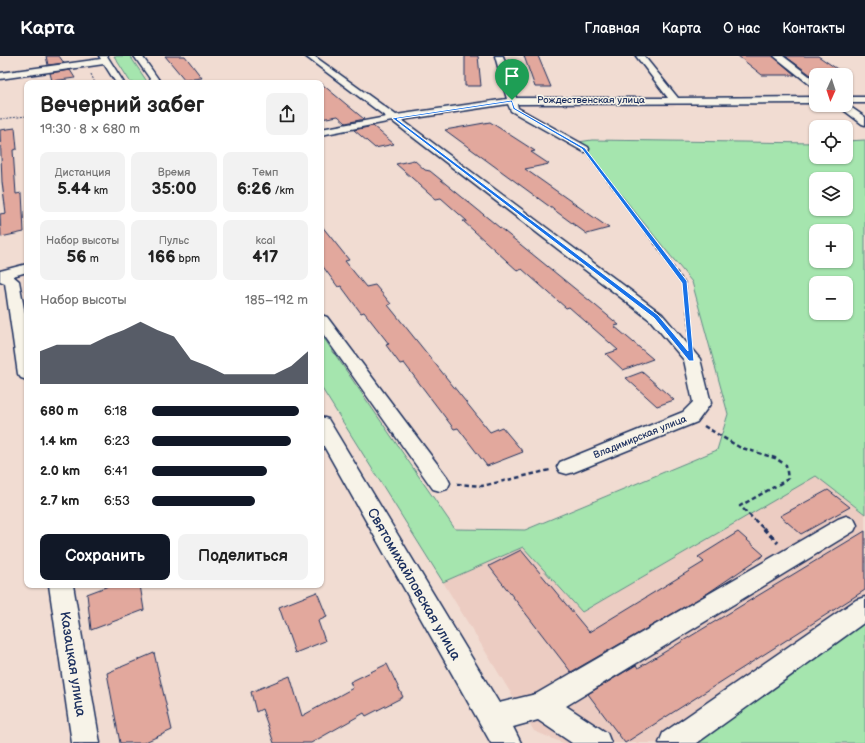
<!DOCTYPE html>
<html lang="ru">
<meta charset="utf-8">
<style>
body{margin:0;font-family:"Balsamiq Sans",sans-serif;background:#f2f2f2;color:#222;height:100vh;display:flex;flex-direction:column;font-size:15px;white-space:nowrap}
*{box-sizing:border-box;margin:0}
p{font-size:13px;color:#767676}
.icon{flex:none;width:22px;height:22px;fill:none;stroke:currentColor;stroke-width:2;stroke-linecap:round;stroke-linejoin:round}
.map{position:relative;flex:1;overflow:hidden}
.panel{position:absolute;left:24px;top:24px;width:300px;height:508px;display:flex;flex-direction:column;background:#fff;border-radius:8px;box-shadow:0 1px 3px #0004}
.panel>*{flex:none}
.needle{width:26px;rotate:183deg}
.controls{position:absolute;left:809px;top:12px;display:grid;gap:8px}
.controls a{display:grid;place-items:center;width:44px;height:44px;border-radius:8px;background:#fff;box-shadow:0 1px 3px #0004;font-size:20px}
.pin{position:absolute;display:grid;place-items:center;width:34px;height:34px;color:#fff;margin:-41px -17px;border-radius:50% 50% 50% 0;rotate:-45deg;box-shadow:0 0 4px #0007}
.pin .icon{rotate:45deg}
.round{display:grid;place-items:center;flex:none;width:42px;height:42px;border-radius:8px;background:#f2f2f2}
.headline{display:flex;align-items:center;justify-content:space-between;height:68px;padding:0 16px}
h1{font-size:22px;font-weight:800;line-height:30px}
.figures{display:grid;grid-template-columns:repeat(3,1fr);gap:6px;height:68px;padding:4px 16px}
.figures div{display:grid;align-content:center;border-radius:8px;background:#f2f2f2;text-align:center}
.figures b{font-size:17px;font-weight:800}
.figures small{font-size:11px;font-weight:400}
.figures p{font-size:11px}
.chart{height:112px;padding:8px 16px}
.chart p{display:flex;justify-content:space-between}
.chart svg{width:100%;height:72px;margin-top:4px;fill:#111827;opacity:.7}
.primary-button{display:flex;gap:8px;margin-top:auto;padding:8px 16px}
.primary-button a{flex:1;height:46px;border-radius:8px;background:#111827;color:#fff;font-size:16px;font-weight:800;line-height:46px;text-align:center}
.primary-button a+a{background:#f2f2f2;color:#222}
ul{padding:0 16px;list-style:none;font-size:13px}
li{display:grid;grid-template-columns:64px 48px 1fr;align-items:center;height:30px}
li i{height:10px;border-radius:5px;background:#111827}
header{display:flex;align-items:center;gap:24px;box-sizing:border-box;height:56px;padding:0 20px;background:#111827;color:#fff}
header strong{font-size:19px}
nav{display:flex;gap:22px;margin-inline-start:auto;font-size:14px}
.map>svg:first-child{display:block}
.built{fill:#ecccc2}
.green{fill:#a5e5ae;stroke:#608a86;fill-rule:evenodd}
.building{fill:#e2a89d;stroke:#1b2f5e}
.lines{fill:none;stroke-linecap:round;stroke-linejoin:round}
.minor-casing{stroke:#1b2f5e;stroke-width:3}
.path-far4{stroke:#1b2f5e;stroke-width:1;stroke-dasharray:2 1.5;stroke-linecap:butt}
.path-far3{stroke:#1b2f5e;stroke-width:1.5;stroke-dasharray:2.5 2;stroke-linecap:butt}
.path-far2{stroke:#1b2f5e;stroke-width:2;stroke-dasharray:3.5 2.5;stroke-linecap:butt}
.path-far1{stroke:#1b2f5e;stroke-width:2.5;stroke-dasharray:4.5 3;stroke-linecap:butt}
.path{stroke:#1b2f5e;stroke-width:3.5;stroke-dasharray:5.5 4;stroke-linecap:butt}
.minor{fill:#f7f3e8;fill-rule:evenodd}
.route{fill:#1a73e8;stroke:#fff;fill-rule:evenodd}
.labels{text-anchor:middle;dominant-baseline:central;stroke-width:3;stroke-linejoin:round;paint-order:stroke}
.far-street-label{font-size:10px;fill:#1b2f5e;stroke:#f7f3e8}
.near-street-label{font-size:14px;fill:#1b2f5e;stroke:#f7f3e8}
</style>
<header>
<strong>Карта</strong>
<nav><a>Главная</a><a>Карта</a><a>О нас</a><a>Контакты</a></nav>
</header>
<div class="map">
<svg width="865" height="687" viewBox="0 0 865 687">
<rect width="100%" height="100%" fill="#f1dcd2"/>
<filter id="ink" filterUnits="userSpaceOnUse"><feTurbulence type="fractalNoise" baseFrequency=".025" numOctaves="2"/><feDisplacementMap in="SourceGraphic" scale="8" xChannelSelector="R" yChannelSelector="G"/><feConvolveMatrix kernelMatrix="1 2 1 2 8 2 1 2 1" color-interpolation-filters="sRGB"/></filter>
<g filter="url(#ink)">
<!-- built -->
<path class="built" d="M 816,419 L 865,458 L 865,565 L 688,687 L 563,687 L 534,675 L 443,526 L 523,490 L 582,556 Z"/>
<!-- green -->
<g class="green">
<path d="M 114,0 L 130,0 L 148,27 L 131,27 Z"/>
<path d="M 592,84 L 816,87 L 816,101 L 846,101 L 846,85 L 865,84 L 865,458 L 816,420 L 582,556 L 523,491 L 443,526 L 321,331 L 321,278 L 455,473 L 525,474 L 717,394 L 728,358 L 692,226 L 578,86 ZM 816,123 L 846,123 L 846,153 L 816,153 ZM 816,175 L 846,175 L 846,205 L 816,205 ZM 816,227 L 846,227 L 846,257 L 816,257 Z"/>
<path d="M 865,565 L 865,687 L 688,687 Z"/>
</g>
<!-- building -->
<g class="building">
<path d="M 46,0 L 59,0 L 64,7 L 48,9 Z"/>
<path d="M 165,0 L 185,0 L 202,22 L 185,24 Z"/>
<path d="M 465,0 L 478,0 L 481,30 L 465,30 Z"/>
<path d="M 524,0 L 538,0 L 551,31 L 535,31 Z"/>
<path d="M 738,0 L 773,0 L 795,19 L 762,19 Z"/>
<path d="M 785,0 L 818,0 L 846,19 L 811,19 Z"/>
<path d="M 70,14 L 75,22 L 52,25 L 50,17 Z"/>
<path d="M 321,28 L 323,29 L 364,63 L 346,67 L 338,60 L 321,63 Z"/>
<path d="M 490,66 L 535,95 L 531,96 L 549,108 L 525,113 L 609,172 L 587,178 L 445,74 Z"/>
<path d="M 373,70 L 394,88 L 375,92 L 354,74 Z"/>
<path d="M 15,72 L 17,93 L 13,94 L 16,138 L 22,137 L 24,176 L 1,181 L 0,158 L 6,157 L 2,126 L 0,74 Z"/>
<path d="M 414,104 L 425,114 L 430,115 L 590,245 L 619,269 L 614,270 L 653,303 L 623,314 L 606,298 L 618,294 L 569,251 L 566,252 L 522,213 L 518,215 L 463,165 L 467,165 L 441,142 L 436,143 L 396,108 Z"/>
<path d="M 321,169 L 349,204 L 345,205 L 366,231 L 375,229 L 391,248 L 388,249 L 490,376 L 502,371 L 523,396 L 487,410 L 458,372 L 454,373 L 404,307 L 400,308 L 386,289 L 389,288 L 364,256 L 361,257 L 341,230 L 338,231 L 321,208 Z"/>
<path d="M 642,316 L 674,344 L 657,350 L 626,322 Z"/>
<path d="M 828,434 L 850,451 L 801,478 L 780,460 Z"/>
<path d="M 865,475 L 865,534 L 625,687 L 588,638 L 636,609 L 638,612 Z"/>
<path d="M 738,476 L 764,499 L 705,539 L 571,616 L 489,510 L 521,494 L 589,576 L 704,506 L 698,501 Z"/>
<path d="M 111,529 L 140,529 L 144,554 L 91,574 L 87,538 Z"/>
<path d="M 317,536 L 327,561 L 318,565 L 325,585 L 295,597 L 279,551 Z"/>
<path d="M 154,597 L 172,674 L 143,687 L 120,687 L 107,617 Z"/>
<path d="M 387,608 L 403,641 L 366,660 L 364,657 L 311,687 L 274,687 L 262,653 L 256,656 L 251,636 L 290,620 L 302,660 L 353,632 L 350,626 Z"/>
</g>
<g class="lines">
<!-- minor casing -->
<g class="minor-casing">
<g id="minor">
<path d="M 99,0 L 107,0 L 124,27 L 116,27 L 104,8 L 0,23 L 0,17 L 101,3 Z"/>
<path d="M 134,0 L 142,0 L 161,27 L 153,27 Z"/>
<path d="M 305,0 L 314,0 L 396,59 L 507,43 L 495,0 L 503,0 L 516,42 L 668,42 L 636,0 L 644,0 L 678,42 L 816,41 L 816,47 L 517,48 L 518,52 L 588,91 L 589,93 L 588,95 L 584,96 L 511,55 L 508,48 L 402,64 L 662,258 L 700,303 L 711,347 L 697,366 L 574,416 L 567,418 L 560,416 L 557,411 L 560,406 L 683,356 L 693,346 L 684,304 L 650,264 L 392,65 L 321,79 L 321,73 L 386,61 Z"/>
<path d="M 774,0 L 783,0 L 816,25 L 816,32 L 813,31 Z"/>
<rect x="846" y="41" width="19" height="6"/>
<path d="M 846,48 L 865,61 L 865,69 L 862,68 L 837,49 L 846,49 Z"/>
<path d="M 27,208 L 27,216 L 13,220 L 19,225 L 27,269 L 27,324 L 21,322 L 18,318 L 5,227 L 0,225 L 0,215 Z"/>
<path d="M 321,259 L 327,261 L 447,421 L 450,427 L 447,433 L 440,435 L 433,433 L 321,275 Z"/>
<path d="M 321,361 L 328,363 L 499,647 L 536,638 L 838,463 L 846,460 L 854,463 L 857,469 L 854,475 L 566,650 L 607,677 L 611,687 L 572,687 L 538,664 L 513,671 L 521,687 L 491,687 L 321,385 Z"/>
<path d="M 49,529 L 73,529 L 100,687 L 72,687 Z"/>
<path d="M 865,541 L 865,566 L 697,687 L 659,687 L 663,677 L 856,544 Z"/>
</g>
</g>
<!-- path-far4 -->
<g class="path-far4">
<path d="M 91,18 L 95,27"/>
<path d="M 0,63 L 27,60"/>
</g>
<!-- path-far3 -->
<path class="path-far3" d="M 591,102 L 648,178"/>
<!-- path-far2 -->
<path class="path-far2" d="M 647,177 L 685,227 L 689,275"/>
<!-- path-far1 -->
<g class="path-far1">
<path d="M 704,370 L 739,391 L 775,402 L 786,409 L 788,423 L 740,450 L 764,473"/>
<path d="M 457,428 L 482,430 L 550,414"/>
</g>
<!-- path -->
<path class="path" d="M 763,472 L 778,487"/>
<!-- minor -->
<use href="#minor" class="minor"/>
</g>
</g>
<!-- route -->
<path class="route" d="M 512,44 L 515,52 L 585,92 L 687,225 L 694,305 L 689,305 L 654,262 L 392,62 ZM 511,46 L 513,53 L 582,93 L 682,227 L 688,295 L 658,259 L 397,63 Z"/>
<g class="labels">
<!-- far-street labels -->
<g class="far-street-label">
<text x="591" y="44">Рождественская улица</text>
<text transform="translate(640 381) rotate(-22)">Владимирская улица</text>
</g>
<!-- near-street labels -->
<g class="near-street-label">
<text transform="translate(414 528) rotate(60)">Святомихайловская улица</text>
<text transform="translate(73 608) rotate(81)">Казацкая улица</text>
</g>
</g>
</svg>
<div class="controls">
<a><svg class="needle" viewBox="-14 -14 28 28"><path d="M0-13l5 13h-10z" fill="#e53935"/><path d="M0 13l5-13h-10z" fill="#767676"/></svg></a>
<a><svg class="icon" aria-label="locate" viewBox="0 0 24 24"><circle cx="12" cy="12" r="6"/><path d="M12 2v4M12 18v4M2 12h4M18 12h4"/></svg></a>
<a><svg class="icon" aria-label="layers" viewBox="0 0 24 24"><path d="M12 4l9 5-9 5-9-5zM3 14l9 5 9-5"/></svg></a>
<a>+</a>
<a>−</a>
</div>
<div class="pin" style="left:512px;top:44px;background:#1e9e55"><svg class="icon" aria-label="arrive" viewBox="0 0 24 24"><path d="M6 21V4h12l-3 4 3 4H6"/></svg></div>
<section class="panel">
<div class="headline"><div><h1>Вечерний забег</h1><p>19:30 · 8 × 680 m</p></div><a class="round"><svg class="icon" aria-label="share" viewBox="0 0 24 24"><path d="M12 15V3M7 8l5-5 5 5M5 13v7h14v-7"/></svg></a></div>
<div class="figures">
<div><p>Дистанция</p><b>5.44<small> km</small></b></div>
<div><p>Время</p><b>35:00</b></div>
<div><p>Темп</p><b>6:26<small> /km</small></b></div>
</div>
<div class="figures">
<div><p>Набор высоты</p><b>56<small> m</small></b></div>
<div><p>Пульс</p><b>166<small> bpm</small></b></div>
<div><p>kcal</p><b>417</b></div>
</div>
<div class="chart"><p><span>Набор высоты</span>185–192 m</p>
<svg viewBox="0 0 160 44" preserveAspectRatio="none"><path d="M0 44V24L10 20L20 20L30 20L40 15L50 11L60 6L70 11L80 15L90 29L100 33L110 38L120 38L130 38L140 38L150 33L160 24V44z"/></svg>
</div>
<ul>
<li><b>680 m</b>6:18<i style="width:94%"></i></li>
<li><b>1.4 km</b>6:23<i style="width:89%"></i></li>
<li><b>2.0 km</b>6:41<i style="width:74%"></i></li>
<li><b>2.7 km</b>6:53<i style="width:66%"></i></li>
</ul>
<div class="primary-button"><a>Сохранить</a><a>Поделиться</a></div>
</section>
</div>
